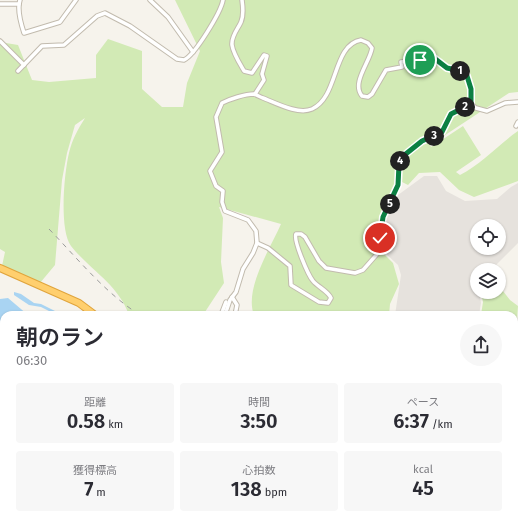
<!DOCTYPE html>
<html lang="ja">
<meta charset="utf-8">
<style>
body{margin:0;font-family:"Fira Sans","Noto Sans JP",sans-serif;background:#f7f7f7;color:#2b2b33;height:100vh;display:flex;flex-direction:column;font-size:15px;white-space:nowrap}
*{box-sizing:border-box;margin:0}
p{font-size:13px;color:#7c7c81}
.icon{flex:none;width:22px;height:22px;fill:none;stroke:currentColor;stroke-width:2;stroke-linecap:round;stroke-linejoin:round}
.map{position:relative;flex:1;overflow:hidden}
.drawer{position:absolute;left:0px;top:311px;width:518px;height:212px;display:flex;flex-direction:column;background:#fff;border-radius:12px 12px 0 0;box-shadow:0 1px 3px #0004}
.drawer>*{flex:none}
.fabs{position:absolute;left:470px;top:219px;display:grid;gap:8px}
.fabs a{display:grid;place-items:center;width:36px;height:36px;border-radius:50%;background:#fff;box-shadow:0 1px 3px #0004;font-size:20px}
.pin{position:absolute;display:grid;place-items:center;width:34px;height:34px;color:#fff;margin:-17px;border:2px solid #fff;border-radius:50%;box-shadow:0 1px 4px #0007}
.km{position:absolute;width:20px;height:20px;margin:-10px;border-radius:50%;background:#222;color:#fff;font-size:11px;line-height:20px;text-align:center}
.round{display:grid;place-items:center;flex:none;width:42px;height:42px;border-radius:21px;background:#f7f7f7}
.summary{display:flex;align-items:center;justify-content:space-between;height:68px;padding:0 16px}
h1{font-size:22px;font-weight:600;line-height:30px}
.figures{display:grid;grid-template-columns:repeat(3,1fr);gap:6px;height:68px;padding:4px 16px}
.figures div{display:grid;align-content:center;border-radius:4px;background:#f7f7f7;text-align:center}
.figures b{font-size:20px;font-weight:600}
.figures small{font-size:11px;font-weight:400}
.figures p{font-size:11px}
.map>svg:first-child{display:block}
.industrial{fill:#e6e2dd;fill-rule:evenodd}
.green{fill:#d2eab5}
.water{fill:#a9d4f2}
.lines{fill:none;stroke-linecap:round;stroke-linejoin:round}
.stream{stroke:#a9d4f2;stroke-width:1}
.street-casing{stroke:#c2bbae;stroke-width:5.5}
.secondary-casing{stroke:#d6c79b;stroke-width:7}
.highway-casing{stroke:#e0a43c;stroke-width:8}
.street{stroke:#fff;stroke-width:3.5}
.secondary{stroke:#fff3cd;stroke-width:5}
.highway{stroke:#ffcf6e;stroke-width:6}
.rail{stroke:#9a9a9a;stroke-width:1;stroke-dasharray:5 5;stroke-linecap:butt}
.route-casing{stroke:#fff;stroke-width:8}
.route{stroke:#0b8043;stroke-width:5}
</style>
<div class="map">
<svg width="518" height="523" viewBox="0 0 518 523">
<rect width="100%" height="100%" fill="#f6f3ec"/>
<!-- industrial -->
<g class="industrial">
<path d="M 424,176 L 437,176 L 446,191 L 465,201 L 497,199 L 511,187 L 518,183 L 518,243 L 491,270 L 477,270 L 477,292 L 479,292 L 481,303 L 479,315 L 395,315 L 401,275 L 398,265 L 381,249 L 385,220 L 398,195 ZM 477,226 L 499,226 L 499,248 L 477,248 Z"/>
<path d="M 0,386 L 4,392 L 4,507 L 0,502 Z"/>
<path d="M 514,411 L 518,415 L 518,456 L 514,452 Z"/>
<path d="M 14,519 L 147,519 L 147,523 L 17,523 Z"/>
</g>
<!-- green -->
<g class="green">
<path d="M 175,0 L 518,0 L 518,92 L 509,93 L 430,145 L 431,147 L 463,126 L 481,155 L 456,172 L 460,175 C 480,165 499,144 518,131 L 518,181 L 474,197 L 459,190 L 440,172 L 419,173 L 408,185 L 400,181 C 400,159 407,156 422,142 L 417,140 L 398,161 L 395,184 L 378,230 L 377,247 L 393,263 L 399,284 L 390,304 L 389,315 L 254,315 C 244,289 270,249 281,224 L 219,207 L 223,218 L 221,262 L 224,283 L 203,315 L 129,315 C 118,284 90,270 71,246 C 59,230 64,173 69,153 C 72,140 78,129 85,118 L 75,125 L 67,153 L 62,180 L 55,265 L 40,283 L 2,266 L 5,252 L 0,249 L 0,42 L 18,45 L 32,80 L 49,82 L 96,78 L 96,55 L 108,39 L 142,51 L 142,89 L 162,107 L 183,107 L 187,83 L 200,51 Z"/>
<path d="M 499,286 L 510,300 L 518,306 L 516,334 L 518,337 L 518,410 L 514,409 L 514,315 L 481,315 L 483,302 L 481,292 L 499,292 Z"/>
<path d="M 317,519 L 375,519 L 379,523 L 324,523 Z"/>
</g>
<!-- water -->
<g class="water">
<path d="M 14,292 L 21,294 L 34,303 L 41,304 L 63,315 L 57,315 L 41,307 L 29,305 L 14,295 Z"/>
<path d="M 8,298 L 28,315 L 4,315 L 4,333 L 0,332 L 0,299 Z"/>
</g>
<g class="lines">
<!-- stream -->
<g class="stream">
<path d="M 0,511 L 4,516"/>
<path d="M 6,519 L 9,523"/>
</g>
<!-- street casing -->
<g class="street-casing">
<g id="street">
<path d="M 20,0 C 17,9 21,24 24,33 L 60,22 L 76,0"/>
<path d="M 150,0 L 168,17 L 193,52"/>
<path d="M 242,0 C 243,7 244,15 241,22 C 238,29 231,36 232,45 C 233,53 240,64 244,71 L 252,73 L 264,55 L 267,56 L 262,74 L 264,80 L 255,94"/>
<path d="M 0,4 L 19,4"/>
<path d="M 0,41 L 24,65"/>
<path d="M 18,71 L 42,46 L 64,45 L 97,16 L 105,13 L 130,26 L 177,59 L 184,60 C 195,55 221,12 223,0"/>
<path d="M 471,104 L 476,108 L 487,111 L 505,103 L 518,102"/>
<path d="M 516,126 L 518,122"/>
<path d="M 257,243 L 268,248 L 290,266 L 291,285 L 319,302 L 328,303 L 331,298 C 328,291 318,287 313,281 C 308,275 293,240 296,234 L 301,234 L 305,237 L 319,261 L 326,268 L 355,273 L 363,270 L 378,253 L 382,222 L 398,185 L 399,165 L 402,157 L 422,141 L 442,132 L 451,114 L 471,104"/>
<path d="M 232,297 L 237,305 L 235,315"/>
<path d="M 221,315 L 226,302"/>
<path d="M 225,315 L 230,300 L 236,292 L 243,269 L 253,253 L 257,243 L 256,231 L 248,220 L 225,211 L 222,202 L 223,191 L 216,186 L 210,171 L 222,152 L 216,117 L 222,103 C 230,99 245,94 254,94 C 257,95 260,97 263,98 C 276,103 298,115 312,109 C 339,97 332,45 361,40 L 368,43 L 372,48 C 370,62 351,83 362,96 L 368,97 L 372,94 L 386,70 L 402,67 L 401,62 L 434,58 L 447,68 L 461,71 L 467,76 L 471,89 L 471,104"/>
<path d="M 0,507 L 4,512"/>
<path d="M 10,519 L 13,523"/>
<path d="M 466,519 L 468,523"/>
</g>
</g>
<!-- secondary casing -->
<g class="secondary-casing">
<g id="secondary">
<path d="M 514,514 L 518,511"/>
<path d="M 504,519 L 506,523"/>
</g>
</g>
<!-- highway casing -->
<g class="highway-casing">
<g id="highway">
<path d="M 0,268 L 79,303 L 95,315"/>
<path d="M 451,519 L 454,523"/>
</g>
</g>
<!-- street -->
<use href="#street" class="street"/>
<!-- secondary -->
<use href="#secondary" class="secondary"/>
<!-- highway -->
<use href="#highway" class="highway"/>
<!-- rail -->
<g class="rail">
<path d="M 49,229 C 78,259 105,293 140,315"/>
<path d="M 498,519 L 500,523"/>
</g>
</g>
<g class="lines">
<!-- route casing -->
<g class="route-casing">
<path id="route" d="M 380,238 L 383,217 L 398,185 L 399,165 L 402,157 L 422,141 L 442,132 L 451,114 L 471,104 L 471,89 L 467,76 L 461,71 L 447,68 L 434,58 L 420,60"/>
</g>
<!-- route -->
<use href="#route" class="route"/>
</g>
</svg>
<div class="fabs">
<a><svg class="icon" aria-label="locate" viewBox="0 0 24 24"><circle cx="12" cy="12" r="6"/><path d="M12 2v4M12 18v4M2 12h4M18 12h4"/></svg></a>
<a><svg class="icon" aria-label="layers" viewBox="0 0 24 24"><path d="M12 4l9 5-9 5-9-5zM3 14l9 5 9-5"/></svg></a>
</div>
<div class="pin" style="left:420px;top:60px;background:#1e9e55"><svg class="icon" aria-label="arrive" viewBox="0 0 24 24"><path d="M6 21V4h12l-3 4 3 4H6"/></svg></div>
<div class="pin" style="left:380px;top:238px;background:#d93025"><svg class="icon" aria-label="check" viewBox="0 0 24 24"><path d="M5 12l5 5 9-10"/></svg></div>
<b class="km" style="left:460px;top:71px">1</b>
<b class="km" style="left:465px;top:107px">2</b>
<b class="km" style="left:434px;top:136px">3</b>
<b class="km" style="left:400px;top:161px">4</b>
<b class="km" style="left:390px;top:204px">5</b>
<section class="drawer">
<div class="summary"><div><h1>朝のラン</h1><p>06:30</p></div><a class="round"><svg class="icon" aria-label="share" viewBox="0 0 24 24"><path d="M12 15V3M7 8l5-5 5 5M5 13v7h14v-7"/></svg></a></div>
<div class="figures">
<div><p>距離</p><b>0.58<small> km</small></b></div>
<div><p>時間</p><b>3:50</b></div>
<div><p>ペース</p><b>6:37<small> /km</small></b></div>
</div>
<div class="figures">
<div><p>獲得標高</p><b>7<small> m</small></b></div>
<div><p>心拍数</p><b>138<small> bpm</small></b></div>
<div><p>kcal</p><b>45</b></div>
</div>
</section>
</div>
